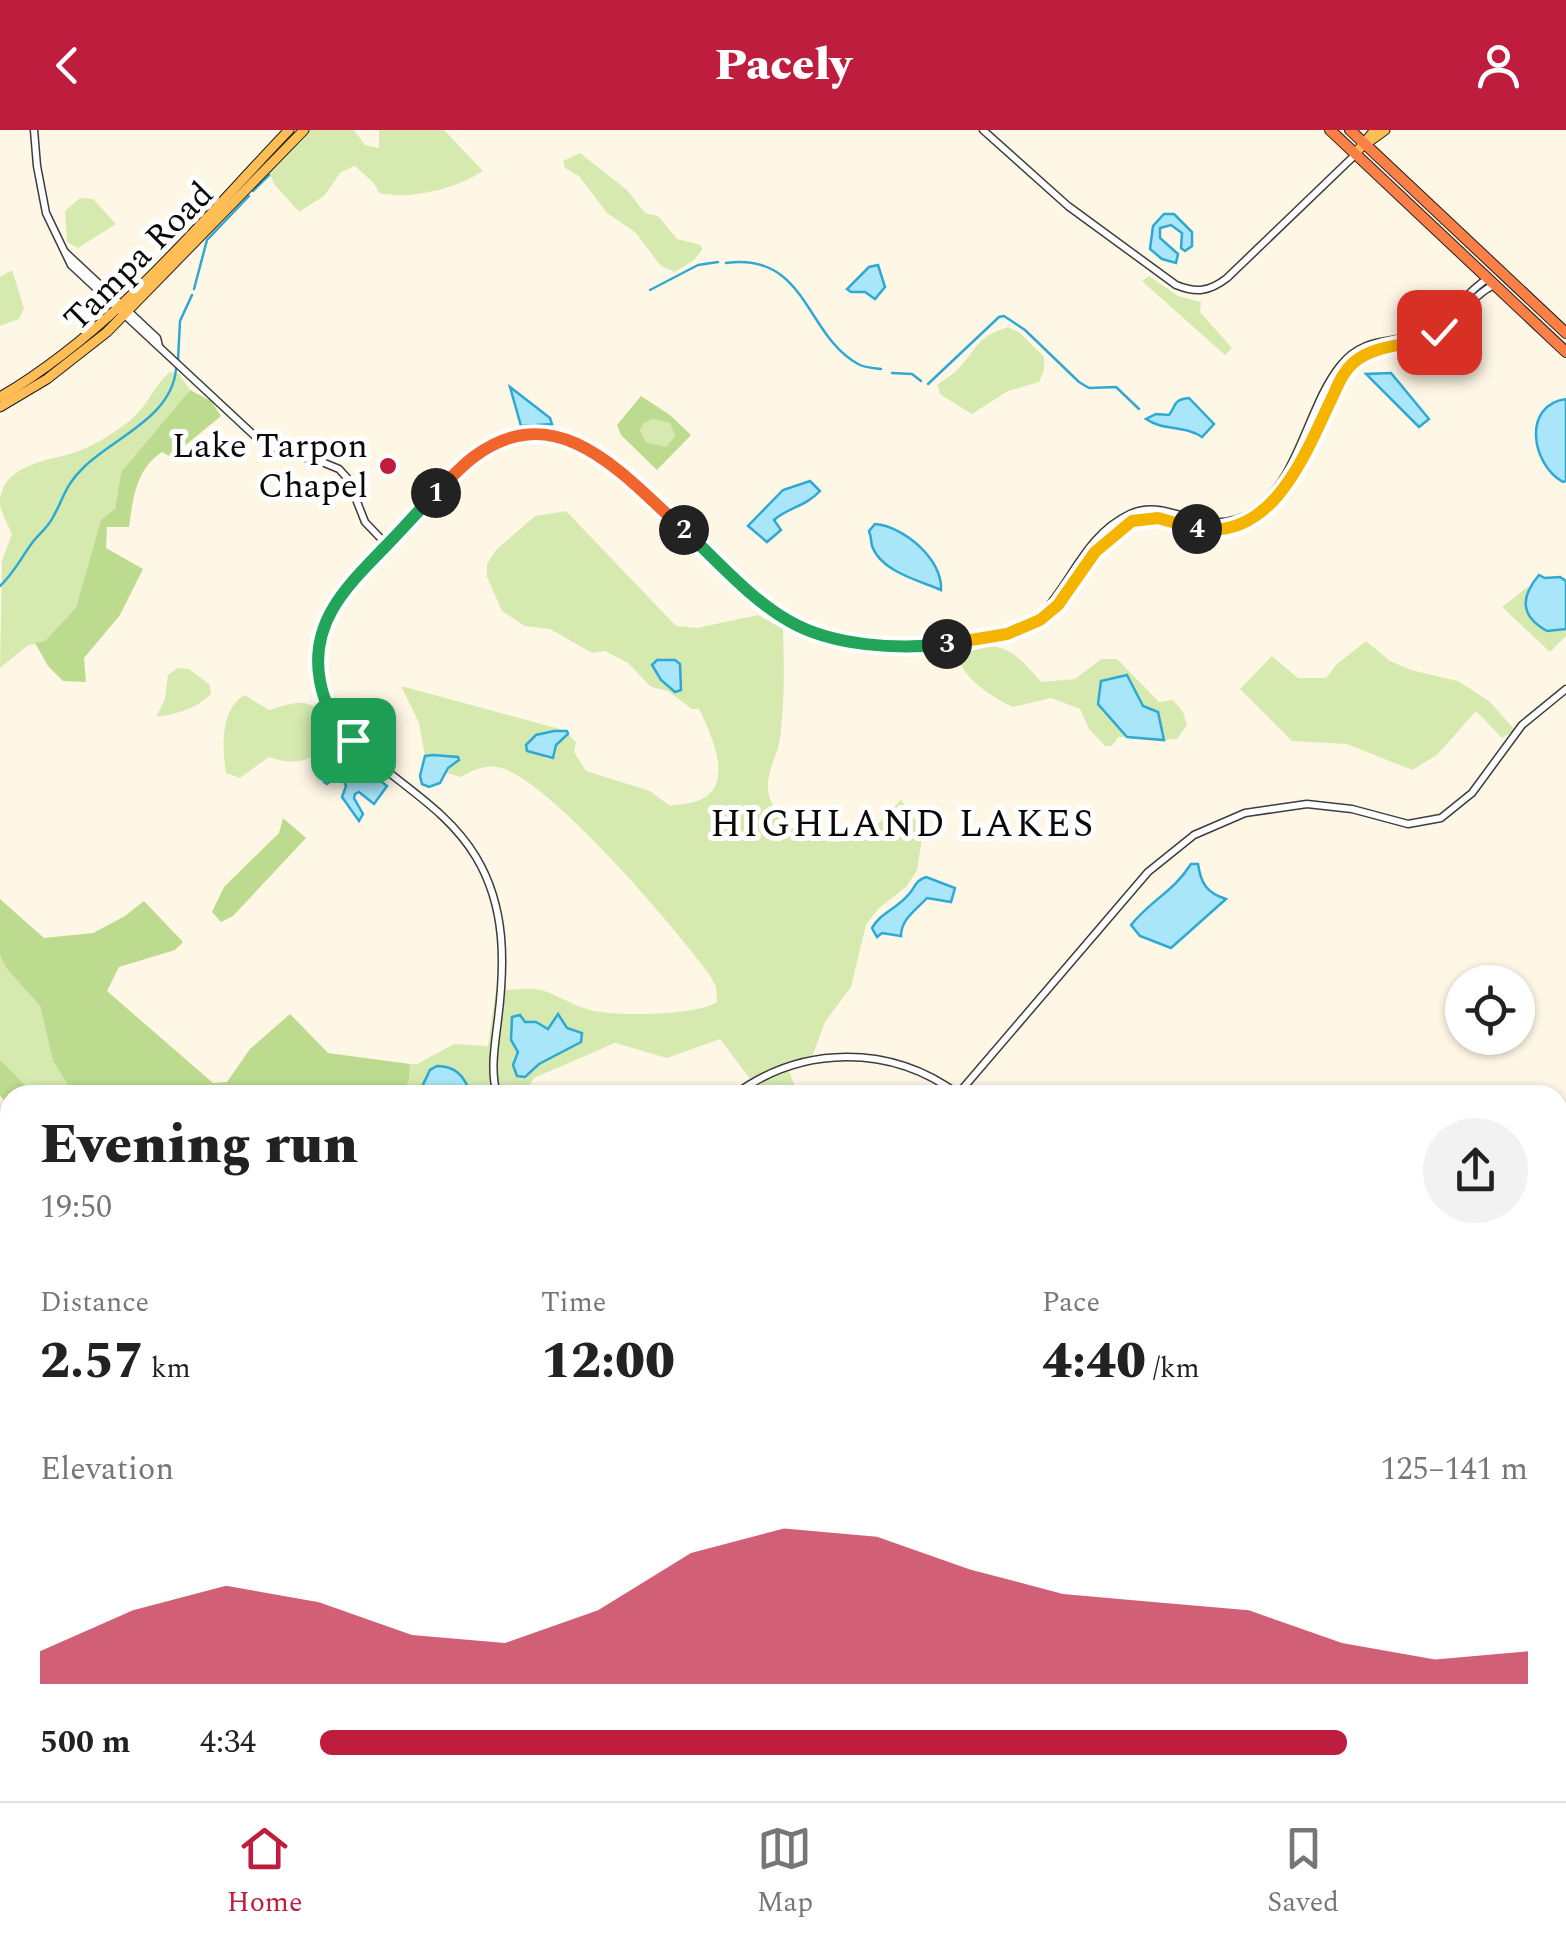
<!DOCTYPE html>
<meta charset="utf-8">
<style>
body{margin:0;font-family:Spectral,serif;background:#f2f2f2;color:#222;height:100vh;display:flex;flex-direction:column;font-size:38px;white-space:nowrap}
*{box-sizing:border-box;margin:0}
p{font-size:32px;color:#767676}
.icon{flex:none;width:55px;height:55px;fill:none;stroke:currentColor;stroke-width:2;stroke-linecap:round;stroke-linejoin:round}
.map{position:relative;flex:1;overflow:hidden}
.details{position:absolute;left:0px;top:955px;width:1568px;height:718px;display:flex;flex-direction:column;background:#fff;border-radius:30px 30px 0 0;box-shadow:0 2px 8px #0004}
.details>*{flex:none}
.buttons{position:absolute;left:1445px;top:835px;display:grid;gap:20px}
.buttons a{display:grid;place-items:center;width:90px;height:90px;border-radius:50%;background:#fff;box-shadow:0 2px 8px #0004;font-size:50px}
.pin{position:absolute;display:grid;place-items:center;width:85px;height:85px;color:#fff;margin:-42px;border-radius:20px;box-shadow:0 5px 15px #0006}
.km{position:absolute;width:50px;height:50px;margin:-25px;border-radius:50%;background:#222;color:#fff;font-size:28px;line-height:50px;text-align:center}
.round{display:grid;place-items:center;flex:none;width:105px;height:105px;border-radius:52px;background:#f2f2f2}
.headline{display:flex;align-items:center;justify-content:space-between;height:170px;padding:0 40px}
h1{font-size:55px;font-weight:800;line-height:75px}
.stats{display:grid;grid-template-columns:repeat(3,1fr);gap:15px;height:170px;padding:10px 40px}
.stats div{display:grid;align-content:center}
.stats b{font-size:50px;font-weight:800}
.stats small{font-size:28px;font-weight:400}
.stats p{font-size:28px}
.chart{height:280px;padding:20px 40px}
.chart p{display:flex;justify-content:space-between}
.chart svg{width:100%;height:180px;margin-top:10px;fill:#be1d3d;opacity:.7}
ul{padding:0 40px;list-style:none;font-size:32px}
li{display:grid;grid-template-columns:160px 120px 1fr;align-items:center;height:75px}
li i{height:25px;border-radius:12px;background:#be1d3d}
header{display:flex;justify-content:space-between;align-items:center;height:130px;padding:0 40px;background:#be1d3d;color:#fff;font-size:45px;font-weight:800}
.dock{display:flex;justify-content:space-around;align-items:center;height:140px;border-top:2px solid #e0e0e0;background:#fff;font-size:28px;color:#767676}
.dock a{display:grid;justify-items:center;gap:5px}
.dock .active{color:#be1d3d}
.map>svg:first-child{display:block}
.green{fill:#d6eab0}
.forest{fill:#bcdb8e;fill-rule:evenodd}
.water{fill:#a9e6f9;stroke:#2da9d3;stroke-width:2.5}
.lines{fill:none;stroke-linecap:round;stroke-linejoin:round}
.stream{stroke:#2da9d3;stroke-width:2.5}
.minor-casing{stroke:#3d3d3d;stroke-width:9}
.major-casing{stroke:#1b1b1b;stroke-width:11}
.highway-casing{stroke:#1b1b1b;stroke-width:12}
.minor{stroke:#fff;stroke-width:6}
.major{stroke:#ffbd56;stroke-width:9}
.highway{stroke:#fb8048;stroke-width:10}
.split-1-casing{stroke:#fff;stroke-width:20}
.split-2-casing{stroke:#fff;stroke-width:20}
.split-3-casing{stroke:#fff;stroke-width:20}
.split-4-casing{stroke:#fff;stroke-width:20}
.split-5-casing{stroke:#fff;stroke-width:20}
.split-1{stroke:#22a559;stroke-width:12}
.split-2{stroke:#f0652b;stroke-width:12}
.split-3{stroke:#22a559;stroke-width:12}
.split-4{stroke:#f5b400;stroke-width:12}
.split-5{stroke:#f5b400;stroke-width:12}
.poi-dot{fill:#be1d3d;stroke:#fff;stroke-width:4}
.labels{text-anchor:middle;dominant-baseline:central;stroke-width:10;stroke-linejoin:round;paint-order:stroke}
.street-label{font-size:35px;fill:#0a0a0a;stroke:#fff}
.poi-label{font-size:35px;fill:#0a0a0a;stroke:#fff;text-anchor:end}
.neighbourhood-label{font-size:38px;letter-spacing:2.5px;fill:#0a0a0a;stroke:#fff}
</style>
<header><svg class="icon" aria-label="back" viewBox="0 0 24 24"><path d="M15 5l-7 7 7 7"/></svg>Pacely<svg class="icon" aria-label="person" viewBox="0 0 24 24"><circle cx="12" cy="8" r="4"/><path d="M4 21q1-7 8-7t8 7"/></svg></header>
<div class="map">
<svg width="1566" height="1671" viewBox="0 0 1566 1671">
<rect width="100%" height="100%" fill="#fff7e6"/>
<!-- green -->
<g class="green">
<path d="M 310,0 L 354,0 L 365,15 L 379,18 L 379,0 L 444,0 L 483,41 C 454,59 412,70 379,63 L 374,53 L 355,36 L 341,42 L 324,66 L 299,82 L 275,55 L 269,43 Z"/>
<path d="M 580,23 L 627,60 L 645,83 L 658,86 L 677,109 L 701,115 L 702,120 L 694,130 L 675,142 L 661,136 L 635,102 L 607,83 L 579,46 L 565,38 L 563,31 Z"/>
<path d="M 80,68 L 93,69 L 116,94 L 78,118 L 67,112 L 65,81 Z"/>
<path d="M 12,140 L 24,178 L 19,189 L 0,196 L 0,147 Z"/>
<path d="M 1149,146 L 1178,166 L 1201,172 L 1200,182 L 1232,218 L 1225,225 L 1142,151 Z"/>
<path d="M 1008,197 L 1020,203 L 1044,227 L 1044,240 L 1039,252 L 1008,261 L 972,284 L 941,265 L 937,255 C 943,250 952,245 957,240 C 978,218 976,207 1008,197 Z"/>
<path d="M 170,242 L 179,244 L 190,260 L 121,342 L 115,379 L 97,406 L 76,479 L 45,511 L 27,516 L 0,538 L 2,430 L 12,404 C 8,395 2,384 0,375 C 0,333 50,331 76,322 C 93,316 109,306 124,295 C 147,280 151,258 170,242 Z"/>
<path d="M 653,289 L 670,293 L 675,306 L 666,317 L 646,312 L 640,302 L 644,293 Z"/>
<path d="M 566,381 L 676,496 L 697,498 L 758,485 L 783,499 C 784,535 785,573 780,608 C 778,623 769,638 768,653 C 765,691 821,721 854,709 C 873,703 887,684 901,670 L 916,691 L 922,708 L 917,740 L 907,756 L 878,779 L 866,795 L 851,857 L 825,892 L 812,927 L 776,938 L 751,950 L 720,909 L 667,928 L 615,913 L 534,948 L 523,965 L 499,965 L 496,932 L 503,860 C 513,860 525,858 535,859 C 553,861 569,874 586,879 C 610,887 696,886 717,872 L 716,857 L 709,844 C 677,800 545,644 497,637 C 483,635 472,641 461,647 L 446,643 L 448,637 L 456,634 L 425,626 L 419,593 L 401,556 L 567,601 L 537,605 L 527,621 L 540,623 L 547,629 L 555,626 L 556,615 L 568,604 L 576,612 L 574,622 L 586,641 L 650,661 L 670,676 C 680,674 692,674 702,669 C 735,652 710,602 699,579 L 692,579 L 668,561 L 651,557 L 628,533 L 605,521 L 592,523 L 550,499 L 525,496 L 502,481 L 487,447 L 487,434 L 496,420 L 535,386 Z"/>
<path d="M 1529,456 C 1522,475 1529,490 1547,501 L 1566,499 L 1566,506 L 1550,522 L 1502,477 Z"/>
<path d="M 1366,511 L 1390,531 L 1411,540 L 1458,551 L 1489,571 L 1515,600 L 1502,608 L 1476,581 L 1437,625 L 1412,640 L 1347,614 L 1292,611 L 1240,559 L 1272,526 L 1298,548 L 1326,548 L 1337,534 Z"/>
<path d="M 989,516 C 1013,517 1025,534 1041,552 L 1075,549 L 1101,529 L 1117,529 L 1159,572 L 1173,570 L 1183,582 L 1187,595 L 1177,609 L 1164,610 C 1164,589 1145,585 1137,569 C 1133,560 1133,553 1127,546 L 1101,551 L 1098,574 L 1127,607 L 1118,607 L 1112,616 L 1105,616 L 1089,599 L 1080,579 L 1051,568 L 1013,577 C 992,567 963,549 957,525 Z"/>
<path d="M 178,538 L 189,539 L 210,555 L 211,564 C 196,579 177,584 156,587 L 165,569 L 168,545 Z"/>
<path d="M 245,565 L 269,580 C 280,577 297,570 308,574 C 346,586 327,649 269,627 L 240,648 L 226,643 C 222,619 220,578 245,565 Z"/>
<path d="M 0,825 L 6,838 L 40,876 L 53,931 L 74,965 L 35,965 L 0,930 Z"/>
<path d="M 496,860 L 499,860 L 495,965 L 470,965 L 467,952 L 450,936 C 428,936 425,947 418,965 L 400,965 L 409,951 L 410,934 L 417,934 L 454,914 L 488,916 Z"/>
<path d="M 806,933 L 789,942 L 799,965 L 762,965 L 754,954 Z"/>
<path d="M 10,1514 L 10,1662 L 269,1663 L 261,1671 L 0,1671 L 0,1517 Z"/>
</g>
<!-- forest -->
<g class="forest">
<path d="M 190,260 L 211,271 L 221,286 L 171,327 L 162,322 C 136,339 133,368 129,397 L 107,397 L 106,418 L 143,439 L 120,485 L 84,528 L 86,552 L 63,551 L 48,536 L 35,513 L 45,511 L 76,478 L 101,390 L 115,379 L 121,342 Z"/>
<path d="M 641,266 L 670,285 L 691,305 L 657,340 L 621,305 L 617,295 ZM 653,289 L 670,293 L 675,306 L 666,317 L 646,312 L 640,301 L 644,293 Z"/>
<path d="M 283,688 L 306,708 L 233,786 L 221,792 L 212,782 L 224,757 L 279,703 Z"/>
<path d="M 0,769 L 44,808 L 93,803 L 125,786 L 144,771 L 183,812 L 175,820 L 119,837 L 107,861 L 213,953 L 227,952 L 250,919 L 290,884 L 328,923 L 410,934 L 409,951 L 400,965 L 270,965 L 258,957 L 228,965 L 74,965 L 53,931 L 40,876 L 6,838 L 0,825 Z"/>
<path d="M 0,930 L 35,965 L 10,965 L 10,975 L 0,966 Z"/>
<path d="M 1558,1012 L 1566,1019 L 1566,1090 L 1558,1095 Z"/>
</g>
<!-- water -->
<g class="water">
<path d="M 1164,84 L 1174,84 L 1192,102 L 1192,116 L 1185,121 L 1181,118 L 1182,103 L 1171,95 L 1160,98 L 1160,108 L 1178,124 L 1176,133 L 1162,129 L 1150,119 L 1153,96 Z"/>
<path d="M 878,135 L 885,157 L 875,169 L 865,162 L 851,162 L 847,159 L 869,137 Z"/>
<path d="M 1391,243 L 1429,289 L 1419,297 L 1366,244 Z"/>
<path d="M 510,257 L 550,288 L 552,294 L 521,296 Z"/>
<path d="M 1189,268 L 1214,294 L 1202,307 C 1184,295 1163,301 1146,289 L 1156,284 L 1169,285 C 1177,275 1172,270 1189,268 Z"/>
<path d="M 1566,269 L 1566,351 L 1563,352 C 1531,334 1522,275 1566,269 Z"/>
<path d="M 810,351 L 820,361 C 805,377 789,377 774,390 L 781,400 L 767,412 L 748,396 L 783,360 Z"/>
<path d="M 875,394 C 903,396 943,429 941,460 C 921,451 881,442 872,416 C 871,411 871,406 869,401 Z"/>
<path d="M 1539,445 L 1545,448 L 1560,447 L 1566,451 L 1566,499 L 1547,501 C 1518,485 1522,465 1539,445 Z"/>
<path d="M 657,530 L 675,530 L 680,534 L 681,560 L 675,562 L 661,550 L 652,535 Z"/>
<path d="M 1127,545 L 1143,576 L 1158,582 L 1164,610 L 1127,607 L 1098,574 L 1101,551 Z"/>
<path d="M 554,601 L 567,601 L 568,604 L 556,615 L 553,628 L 527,621 L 526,615 L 536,605 Z"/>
<path d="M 433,625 L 458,627 L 459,630 L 448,638 L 440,653 L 429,657 L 422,654 L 420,646 L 425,626 Z"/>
<path d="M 341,629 L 372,644 L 387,656 L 374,674 L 359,662 L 355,664 L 354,668 L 363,684 L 359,691 L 342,667 L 346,656 L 343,649 L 335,648 L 327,654 L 324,652 L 328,642 Z"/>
<path d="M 1191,734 L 1198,734 C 1201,754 1207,763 1226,769 L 1171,818 L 1140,806 L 1131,795 C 1150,771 1174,761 1191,734 Z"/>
<path d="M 926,747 L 955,758 L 951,772 L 927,768 C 916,780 901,789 901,806 L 882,803 L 877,807 L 872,798 C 880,783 898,778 909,764 C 916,756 915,751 926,747 Z"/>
<path d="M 558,884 L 567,898 L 582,903 L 581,912 L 539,934 L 525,947 L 517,946 L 513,935 L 518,922 L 511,910 L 512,887 L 520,885 L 525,892 L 536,892 L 548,899 Z"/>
<path d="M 437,936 C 456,936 466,947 470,965 L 418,965 L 430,940 Z"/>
<path d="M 1558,1561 L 1566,1566 L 1566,1671 L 261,1671 L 269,1662 L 1558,1662 Z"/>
</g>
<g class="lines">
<!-- stream -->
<g class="stream">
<path d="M 253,61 L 269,45"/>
<path d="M 726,133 C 807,122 805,205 858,234 C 865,238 873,238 881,239"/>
<path d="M 194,159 L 207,110 L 249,66"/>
<path d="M 650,160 L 698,135 L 718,132"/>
<path d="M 178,230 L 180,191 L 192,165"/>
<path d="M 892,243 L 912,244 L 921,251"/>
<path d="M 928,254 L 999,187 L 1004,186 L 1025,200 L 1079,252 L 1089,258 L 1116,257 L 1139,279"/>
<path d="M 0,456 C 14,443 21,428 32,413 C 38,405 47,398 52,389 C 64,368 65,355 84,337 C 115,307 172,287 176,239"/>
</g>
<!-- minor casing -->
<g class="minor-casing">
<g id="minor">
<path d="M 34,0 L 37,36 L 46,83 L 71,135 L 258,309 L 287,324 L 317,330 L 339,339 L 348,349 L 365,392 L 387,415"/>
<path d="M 983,0 L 1068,76 L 1176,155 C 1196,163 1209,162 1227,148 L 1355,25"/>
<path d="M 65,122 L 157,208 L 159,216"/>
<path d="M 1040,486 C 1072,453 1085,405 1130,384 C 1170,365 1206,414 1255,380 C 1299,349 1308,276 1340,236 C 1367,202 1398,217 1430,199 C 1452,186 1466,162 1487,149"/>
<path d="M 958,964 L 1148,742 L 1194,705 L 1245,683 L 1307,674 L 1352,679 L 1408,694 L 1441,688 L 1472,663 L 1522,595 L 1566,559"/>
<path d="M 497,965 C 490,940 495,915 498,889 C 505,833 506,777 476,727 C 443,672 384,648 344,601 C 311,563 310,508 338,467 C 358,442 381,421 402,398 C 457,339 520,266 604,328 L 766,475 C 782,488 799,499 819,504 C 879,523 1003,524 1053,480 C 1062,471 1068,459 1074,449 C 1088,427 1109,401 1133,391 C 1174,373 1211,426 1263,383 C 1304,349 1315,288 1342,245 C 1363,213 1400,222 1430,208 C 1455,196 1469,167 1494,155"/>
<path d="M 734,965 C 802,915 890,914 958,964"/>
<path d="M 1558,1200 L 1566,1191"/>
</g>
</g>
<!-- major casing -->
<g class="major-casing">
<g id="major">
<path d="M 1367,13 L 1385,0"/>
<path d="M 1355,24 L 1375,0"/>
<path d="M 0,267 C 114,200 199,94 289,0"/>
<path d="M 0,277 L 47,249 L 107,202 L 304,0"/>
</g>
</g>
<!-- highway casing -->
<g class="highway-casing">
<g id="highway">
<path d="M 1330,0 L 1566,222"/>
<path d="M 1350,0 L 1566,203"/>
</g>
</g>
<!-- minor -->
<use href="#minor" class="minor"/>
<!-- major -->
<use href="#major" class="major"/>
<!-- highway -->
<use href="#highway" class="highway"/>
</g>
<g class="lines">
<!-- split-1 casing -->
<g class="split-1-casing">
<path id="split-1" d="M 353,610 C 336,595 324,574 320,551 C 309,493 346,457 383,419 C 401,401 418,381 436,363"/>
</g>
<!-- split-2 casing -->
<g class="split-2-casing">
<path id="split-2" d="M 436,363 C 449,350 461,336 475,326 C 559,264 626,348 684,400"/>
</g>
<!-- split-3 casing -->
<g class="split-3-casing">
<path id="split-3" d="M 684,400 C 717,430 750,469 789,491 C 832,516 897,520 947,514"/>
</g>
<!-- split-4 casing -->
<g class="split-4-casing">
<path id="split-4" d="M 947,514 L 1007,504 L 1040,490 L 1058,475 L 1095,422 L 1132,391 L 1158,388 L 1197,399"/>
</g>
<!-- split-5 casing -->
<g class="split-5-casing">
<path id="split-5" d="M 1197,399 C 1272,410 1303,329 1330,272 C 1337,258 1341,244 1353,233 C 1377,212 1412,218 1439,202"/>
</g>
<!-- split-1 -->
<use href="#split-1" class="split-1"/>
<!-- split-2 -->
<use href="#split-2" class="split-2"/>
<!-- split-3 -->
<use href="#split-3" class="split-3"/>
<!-- split-4 -->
<use href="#split-4" class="split-4"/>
<!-- split-5 -->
<use href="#split-5" class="split-5"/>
</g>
<!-- markers -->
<circle class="poi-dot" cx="388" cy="336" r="10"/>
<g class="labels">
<!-- street labels -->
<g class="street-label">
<text transform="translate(139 127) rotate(-45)">Tampa Road</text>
</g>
<!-- poi labels -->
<g class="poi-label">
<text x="368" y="316">Lake Tarpon<tspan x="368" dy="40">Chapel</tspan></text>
</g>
<!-- neighbourhood labels -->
<g class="neighbourhood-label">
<text x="903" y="695">HIGHLAND LAKES</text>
</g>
</g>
</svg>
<div class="buttons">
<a><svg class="icon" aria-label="locate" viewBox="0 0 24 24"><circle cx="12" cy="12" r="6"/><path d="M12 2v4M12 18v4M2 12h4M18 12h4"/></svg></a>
</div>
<div class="pin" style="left:353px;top:610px;background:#1e9e55"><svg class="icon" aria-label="arrive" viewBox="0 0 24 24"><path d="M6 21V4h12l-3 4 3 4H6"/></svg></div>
<div class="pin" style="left:1439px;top:202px;background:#d93025"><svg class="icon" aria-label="check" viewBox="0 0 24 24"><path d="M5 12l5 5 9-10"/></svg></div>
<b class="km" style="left:436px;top:363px">1</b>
<b class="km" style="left:684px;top:400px">2</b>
<b class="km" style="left:947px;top:514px">3</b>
<b class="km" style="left:1197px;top:399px">4</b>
<section class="details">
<div class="headline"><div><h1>Evening run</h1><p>19:50</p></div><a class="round"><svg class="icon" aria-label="share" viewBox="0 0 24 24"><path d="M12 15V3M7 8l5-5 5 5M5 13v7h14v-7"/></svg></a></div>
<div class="stats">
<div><p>Distance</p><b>2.57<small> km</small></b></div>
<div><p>Time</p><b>12:00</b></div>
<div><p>Pace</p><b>4:40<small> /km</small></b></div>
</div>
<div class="chart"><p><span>Elevation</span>125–141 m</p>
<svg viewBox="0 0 160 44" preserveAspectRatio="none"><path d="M0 44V36L10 26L20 20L30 24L40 32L50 34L60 26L70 12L80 6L90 8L100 16L110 22L120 24L130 26L140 34L150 38L160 36V44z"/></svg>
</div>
<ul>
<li><b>500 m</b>4:34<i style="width:85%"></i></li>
</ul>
</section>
</div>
<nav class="dock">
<a class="active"><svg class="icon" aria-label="home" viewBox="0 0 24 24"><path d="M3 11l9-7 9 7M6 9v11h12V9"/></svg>Home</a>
<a><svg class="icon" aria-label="map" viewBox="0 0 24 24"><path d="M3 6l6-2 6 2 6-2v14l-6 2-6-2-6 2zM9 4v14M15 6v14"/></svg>Map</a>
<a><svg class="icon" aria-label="saved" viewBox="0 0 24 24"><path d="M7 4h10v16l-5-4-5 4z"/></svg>Saved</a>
</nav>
